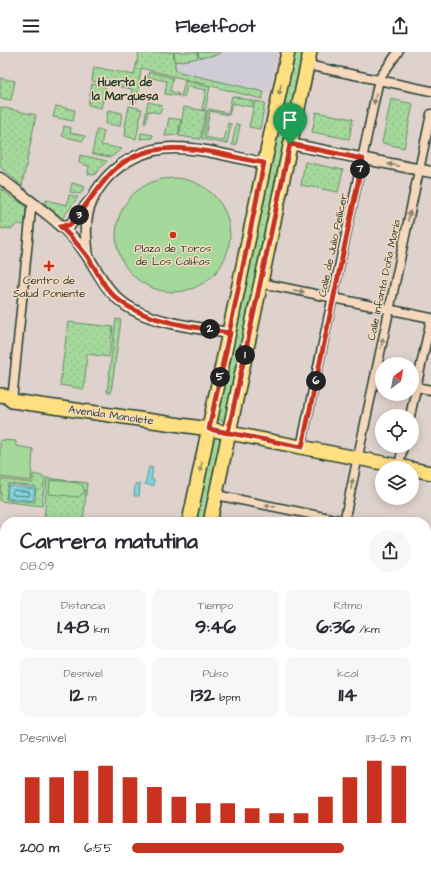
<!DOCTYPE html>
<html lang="es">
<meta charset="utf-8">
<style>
body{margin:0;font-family:"Architects Daughter",sans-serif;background:#f7f7f7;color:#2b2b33;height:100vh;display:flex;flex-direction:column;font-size:15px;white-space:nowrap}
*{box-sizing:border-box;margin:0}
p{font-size:13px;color:#7c7c81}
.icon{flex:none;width:22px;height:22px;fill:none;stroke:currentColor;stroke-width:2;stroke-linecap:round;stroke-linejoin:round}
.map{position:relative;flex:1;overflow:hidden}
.panel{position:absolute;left:0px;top:465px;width:431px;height:354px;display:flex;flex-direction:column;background:#fff;border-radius:16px 16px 0 0;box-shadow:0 2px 10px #0003}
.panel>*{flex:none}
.needle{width:26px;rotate:32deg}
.fabs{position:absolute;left:375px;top:305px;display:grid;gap:8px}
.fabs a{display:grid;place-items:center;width:44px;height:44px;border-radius:50%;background:#fff;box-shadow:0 2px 10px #0003;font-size:20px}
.pin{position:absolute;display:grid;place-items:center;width:34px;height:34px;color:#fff;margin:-41px -17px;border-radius:50% 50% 50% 0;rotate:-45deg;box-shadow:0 0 4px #0007}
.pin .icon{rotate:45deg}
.km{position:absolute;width:20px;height:20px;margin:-10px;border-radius:50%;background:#222;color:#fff;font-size:11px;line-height:20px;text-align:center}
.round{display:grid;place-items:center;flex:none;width:42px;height:42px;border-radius:21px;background:#f7f7f7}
.head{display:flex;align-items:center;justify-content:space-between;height:68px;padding:0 20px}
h1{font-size:22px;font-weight:800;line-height:30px}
.stats{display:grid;grid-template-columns:repeat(3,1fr);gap:6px;height:68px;padding:4px 20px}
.stats div{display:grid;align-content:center;border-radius:10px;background:#f7f7f7;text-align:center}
.stats b{font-size:20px;font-weight:800}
.stats small{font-size:11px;font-weight:400}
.stats p{font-size:11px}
.chart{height:112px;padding:8px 20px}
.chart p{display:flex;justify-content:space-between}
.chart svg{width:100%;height:72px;margin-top:4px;stroke:#c8321e;stroke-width:6}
ul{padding:0 20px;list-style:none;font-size:13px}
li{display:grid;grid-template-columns:64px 48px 1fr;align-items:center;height:30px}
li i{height:10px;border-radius:5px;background:#c8321e}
header{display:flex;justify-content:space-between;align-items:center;height:52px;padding:0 20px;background:#fff;font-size:18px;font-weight:800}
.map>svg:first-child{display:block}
.built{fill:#cfccd5}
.green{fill:url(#green-dots);stroke:#628b68;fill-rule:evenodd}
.pitch{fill:#a5d99b;stroke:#628b68}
.water{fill:#83d4db;stroke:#5b9898}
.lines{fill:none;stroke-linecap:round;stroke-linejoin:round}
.shore{stroke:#477977;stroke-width:1}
.minor-casing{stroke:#1f3d34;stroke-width:11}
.tertiary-casing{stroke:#1f3d34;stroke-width:13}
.primary-casing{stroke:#1f3d34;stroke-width:16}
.minor{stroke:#f6d8bc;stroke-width:8}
.tertiary{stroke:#f6d8bc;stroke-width:10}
.primary{stroke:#ffdf80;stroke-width:13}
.oneway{fill:#8f8e5a}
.oneway2{fill:#808371}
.route-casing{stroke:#fff;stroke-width:8}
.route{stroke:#c8321e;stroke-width:5}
.poi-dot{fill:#c8321e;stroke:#f6d8bc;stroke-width:1.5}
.labels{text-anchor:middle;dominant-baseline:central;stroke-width:3;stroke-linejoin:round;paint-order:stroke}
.street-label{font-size:11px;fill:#1f3d34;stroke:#f6d8bc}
.poi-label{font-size:11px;fill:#1f3d34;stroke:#f6d8bc}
.neighbourhood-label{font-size:12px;font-weight:bold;fill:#1f3d34;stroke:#f6d8bc}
</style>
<header><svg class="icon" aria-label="menu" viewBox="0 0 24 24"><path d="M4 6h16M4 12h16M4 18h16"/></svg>Fleetfoot<svg class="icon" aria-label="share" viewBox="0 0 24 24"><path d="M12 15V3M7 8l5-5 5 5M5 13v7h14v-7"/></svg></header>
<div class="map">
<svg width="431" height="819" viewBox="0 0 431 819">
<defs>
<pattern id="green-dots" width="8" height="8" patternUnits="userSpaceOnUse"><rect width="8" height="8" fill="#a5d99b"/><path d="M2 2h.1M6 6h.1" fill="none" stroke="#8ebb86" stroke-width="1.8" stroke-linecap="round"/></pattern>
</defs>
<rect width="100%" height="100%" fill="#dfd1cb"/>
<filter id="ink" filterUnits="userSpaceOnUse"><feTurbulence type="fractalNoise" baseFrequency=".025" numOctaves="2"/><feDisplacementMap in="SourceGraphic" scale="8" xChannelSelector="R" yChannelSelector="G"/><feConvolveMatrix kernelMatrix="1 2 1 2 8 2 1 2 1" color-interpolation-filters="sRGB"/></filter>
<g filter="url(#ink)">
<!-- built -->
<g class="built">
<path d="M 173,0 L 277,0 L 269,41 L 176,19 Z"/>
<rect x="0" y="579" width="5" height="81"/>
</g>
<!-- green -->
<g class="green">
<path d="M 139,0 L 173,0 L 176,19 L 264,40 L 262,47 L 141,16 L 137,49 L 131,50 L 132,37 L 92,29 L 94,15 L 134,23 Z"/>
<path d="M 292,0 L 304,0 L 228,370 L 215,367 Z"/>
<path d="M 149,20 L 173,26 L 170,39 L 179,42 L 179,44 L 165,42 L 167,29 L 147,25 Z"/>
<path d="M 0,26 L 15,29 L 11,48 L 0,46 Z"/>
<path d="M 185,29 L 210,35 L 205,58 L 202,57 L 206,38 L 187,34 L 184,45 L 181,45 Z"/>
<path d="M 92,32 L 106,35 L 101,56 L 88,53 Z"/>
<path d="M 232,44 L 253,49 L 252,55 L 232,51 L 229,63 L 210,59 L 205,85 L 224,89 L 228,71 L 231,72 L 227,92 L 202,87 L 208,57 L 228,61 Z"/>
<path d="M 391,47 L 413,52 L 404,96 L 382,91 Z"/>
<path d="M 255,49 L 265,51 L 260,77 L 249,75 Z"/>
<path d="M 148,50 L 162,53 L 160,61 L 148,59 L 146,71 L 144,71 Z"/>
<path d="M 56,54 L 75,58 L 73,69 L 53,65 Z"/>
<path d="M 129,54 L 142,57 L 136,87 L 125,84 L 126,76 L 125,75 Z"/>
<path d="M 0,55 L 36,63 L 22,134 L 0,115 Z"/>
<path d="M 184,55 L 206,59 L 200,87 L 179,84 Z"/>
<path d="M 108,58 L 122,61 L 120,74 L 106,72 Z"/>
<path d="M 316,60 L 353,67 L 349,87 L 312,80 Z"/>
<path d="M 169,66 L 181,68 L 178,83 L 165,84 Z"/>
<path d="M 236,72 L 240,73 L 236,93 L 232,93 Z"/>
<path d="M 64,74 L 71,76 L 70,81 L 85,84 L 83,89 L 62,84 Z"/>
<path d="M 97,77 L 104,79 L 101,93 L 122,97 L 111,105 L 92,102 Z"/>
<path d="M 141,81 L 153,83 L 152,86 L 140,87 Z"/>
<path d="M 80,103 L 107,109 L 94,123 L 88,122 L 89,114 L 79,111 Z"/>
<path d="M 305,110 L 343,118 L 338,140 L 301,133 Z"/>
<path d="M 72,131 L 85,135 L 80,142 L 70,140 Z"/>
<path d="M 0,136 L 22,152 L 24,151 L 26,157 L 25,173 L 17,172 L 12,177 L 0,176 Z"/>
<path d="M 69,143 L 78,145 L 62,167 L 45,153 L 46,148 L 67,153 Z"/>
<path d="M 116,267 L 121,268 L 111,340 L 107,340 Z"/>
<path d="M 68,270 L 113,275 L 109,305 L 87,302 L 84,337 L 60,333 Z"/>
<path d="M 212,385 L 221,385 L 223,388 L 206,470 L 193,470 Z"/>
<path d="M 33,422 L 45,425 L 42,454 L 0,449 L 1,427 L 33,431 ZM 8,432 L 36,435 L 35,450 L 6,447 Z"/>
<path d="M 47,426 L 87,431 L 83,470 L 44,470 Z"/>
</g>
<!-- pitch -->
<g class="pitch">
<path d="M 174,0 L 197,0 L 198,6 L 175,10 Z"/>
<path d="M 198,0 L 220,0 L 220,2 L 199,6 Z"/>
<circle cx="173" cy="183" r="57"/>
<path d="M 0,388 L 16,389 L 16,394 L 33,397 L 31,429 L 0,425 Z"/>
<path d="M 50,428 L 79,431 L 83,434 L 85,440 L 78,445 L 49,442 Z"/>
</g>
<!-- water -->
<g class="water">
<path d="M 149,415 L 153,416 L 151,427 L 154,428 L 153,434 L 145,432 Z"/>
<path d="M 135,432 L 140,432 L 139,444 L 134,444 Z"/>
<path d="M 8,434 L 35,437 L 33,449 L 7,446 Z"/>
</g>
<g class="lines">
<!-- shore -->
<path class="shore" d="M 14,438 L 29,440 L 30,443 L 28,444 L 13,443 L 12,440 Z"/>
<!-- minor casing -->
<g class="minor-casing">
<g id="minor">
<path d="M 307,13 L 431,39"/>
<path d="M 261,231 L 431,266"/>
<path d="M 416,335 L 431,338"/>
<path d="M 12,349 L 31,158 L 33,153"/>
<path d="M 410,364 L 431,267"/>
<path d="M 301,395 L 379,27 L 398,0"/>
<path d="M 399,414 L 403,394"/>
<path d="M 216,443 L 349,470"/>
<path d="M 344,470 L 431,62"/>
<path d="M 426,485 L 431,486"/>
<path d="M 426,541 L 431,542"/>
<path d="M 426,598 L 431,599"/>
<path d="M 426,656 L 431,657"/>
<path d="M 426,712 L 431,713"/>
<path d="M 273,819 L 273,814"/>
</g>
</g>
<!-- tertiary casing -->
<g class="tertiary-casing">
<g id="tertiary">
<path d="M 290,92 L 431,120"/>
<path d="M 0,126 C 25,146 55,165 77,190 C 97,213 104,242 132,257 C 159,272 199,276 229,281"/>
<path d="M 60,174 L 70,173 L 89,150"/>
<path d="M 88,205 C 86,189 84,171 89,156 C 101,119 139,95 176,96 C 205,96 235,106 264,111"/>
<path d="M 0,557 L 5,557"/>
<path d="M 0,782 L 5,782"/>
<path d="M 321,814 L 369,819"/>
<path d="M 109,819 L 110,814"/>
<path d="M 146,819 L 146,814"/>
</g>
</g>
<!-- primary casing -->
<g class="primary-casing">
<g id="primary">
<path d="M 0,343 L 7,344 L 12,349 L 209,377 L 408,416"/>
<path d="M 412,417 L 431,421"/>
<path d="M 189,470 L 288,0"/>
<path d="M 210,470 L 310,0"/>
<path d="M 0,759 L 5,760"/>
<path d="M 0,769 L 5,769"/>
<path d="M 426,802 L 431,803"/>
</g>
</g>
<!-- minor -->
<use href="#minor" class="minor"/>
<!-- tertiary -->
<use href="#tertiary" class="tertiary"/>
<!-- primary -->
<use href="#primary" class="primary"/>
</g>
<!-- one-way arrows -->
<defs><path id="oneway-solid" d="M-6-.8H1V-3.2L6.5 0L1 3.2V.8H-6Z"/></defs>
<g class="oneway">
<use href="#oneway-solid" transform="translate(280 38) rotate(102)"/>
<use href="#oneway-solid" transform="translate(201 415) rotate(102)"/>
</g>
<g class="oneway2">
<use href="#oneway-solid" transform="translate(375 47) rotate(102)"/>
<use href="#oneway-solid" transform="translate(393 113) rotate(-169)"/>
<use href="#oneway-solid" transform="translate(409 164) rotate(-78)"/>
<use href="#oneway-solid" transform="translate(299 239) rotate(11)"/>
<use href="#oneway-solid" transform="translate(382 291) rotate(-78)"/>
<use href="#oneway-solid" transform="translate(352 432) rotate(-78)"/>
<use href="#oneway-solid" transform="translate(270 454) rotate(-169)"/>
</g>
</g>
<g class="lines" filter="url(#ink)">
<!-- route casing -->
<g class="route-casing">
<path id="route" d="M 290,92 L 228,381 L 209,377 L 230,281 C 190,274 132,270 106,235 C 99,225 94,214 87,204 C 79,193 70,184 60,174 L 70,173 C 84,156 96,138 110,122 C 151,78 214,102 264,111 C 246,200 228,288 209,377 L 302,395 L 363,107 L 290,92"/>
</g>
<!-- route -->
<use href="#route" class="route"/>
</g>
<!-- markers -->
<g class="poi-dot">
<circle cx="173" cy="183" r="4"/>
<path d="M47 208h4v4h4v4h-4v4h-4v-4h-4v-4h4z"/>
</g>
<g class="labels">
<!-- street labels -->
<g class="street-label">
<text transform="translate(333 193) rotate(-78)">Calle de Julio Pellicer</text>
<text transform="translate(384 228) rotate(-78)">Calle Infanta Doña María</text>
<text transform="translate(111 363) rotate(8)">Avenida Manolete</text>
</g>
<!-- poi labels -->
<g class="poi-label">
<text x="173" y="196">Plaza de Toros<tspan x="173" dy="13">de Los Califas</tspan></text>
<text x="49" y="228">Centro de<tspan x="49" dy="13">Salud Poniente</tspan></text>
</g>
<!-- neighbourhood labels -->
<g class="neighbourhood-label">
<text x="125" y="30">Huerta de<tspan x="125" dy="14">la Marquesa</tspan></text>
</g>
</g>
</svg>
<div class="fabs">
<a><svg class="needle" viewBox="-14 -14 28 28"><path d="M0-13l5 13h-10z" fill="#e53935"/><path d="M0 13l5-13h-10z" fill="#7c7c81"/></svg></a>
<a><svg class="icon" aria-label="locate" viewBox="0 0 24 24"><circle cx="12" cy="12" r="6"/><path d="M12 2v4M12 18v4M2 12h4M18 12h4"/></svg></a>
<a><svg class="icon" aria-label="layers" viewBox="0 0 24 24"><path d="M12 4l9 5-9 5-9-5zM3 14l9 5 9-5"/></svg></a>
</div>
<div class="pin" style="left:290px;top:92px;background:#1e9e55"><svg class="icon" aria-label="arrive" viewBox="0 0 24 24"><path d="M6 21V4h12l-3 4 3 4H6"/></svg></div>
<b class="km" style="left:245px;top:303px">1</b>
<b class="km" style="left:210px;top:277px">2</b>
<b class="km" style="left:79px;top:163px">3</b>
<b class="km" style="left:220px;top:325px">5</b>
<b class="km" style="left:316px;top:329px">6</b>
<b class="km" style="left:360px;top:117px">7</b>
<section class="panel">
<div class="head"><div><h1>Carrera matutina</h1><p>08:09</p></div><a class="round"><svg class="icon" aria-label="share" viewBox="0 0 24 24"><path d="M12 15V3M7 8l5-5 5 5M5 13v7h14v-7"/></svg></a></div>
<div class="stats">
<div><p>Distancia</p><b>1.48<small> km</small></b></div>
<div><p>Tiempo</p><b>9:46</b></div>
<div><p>Ritmo</p><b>6:36<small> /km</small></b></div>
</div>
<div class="stats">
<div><p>Desnivel</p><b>12<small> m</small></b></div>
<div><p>Pulso</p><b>132<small> bpm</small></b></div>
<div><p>kcal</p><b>114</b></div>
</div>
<div class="chart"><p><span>Desnivel</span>113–123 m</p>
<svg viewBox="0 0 160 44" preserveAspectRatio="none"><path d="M5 44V16M15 44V16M25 44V12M35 44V9M45 44V16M55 44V22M65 44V28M75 44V32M85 44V32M95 44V35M105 44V38M115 44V38M125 44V28M135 44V16M145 44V6M155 44V9"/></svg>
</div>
<ul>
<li><b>200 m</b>6:55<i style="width:76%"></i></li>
</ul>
</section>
</div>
